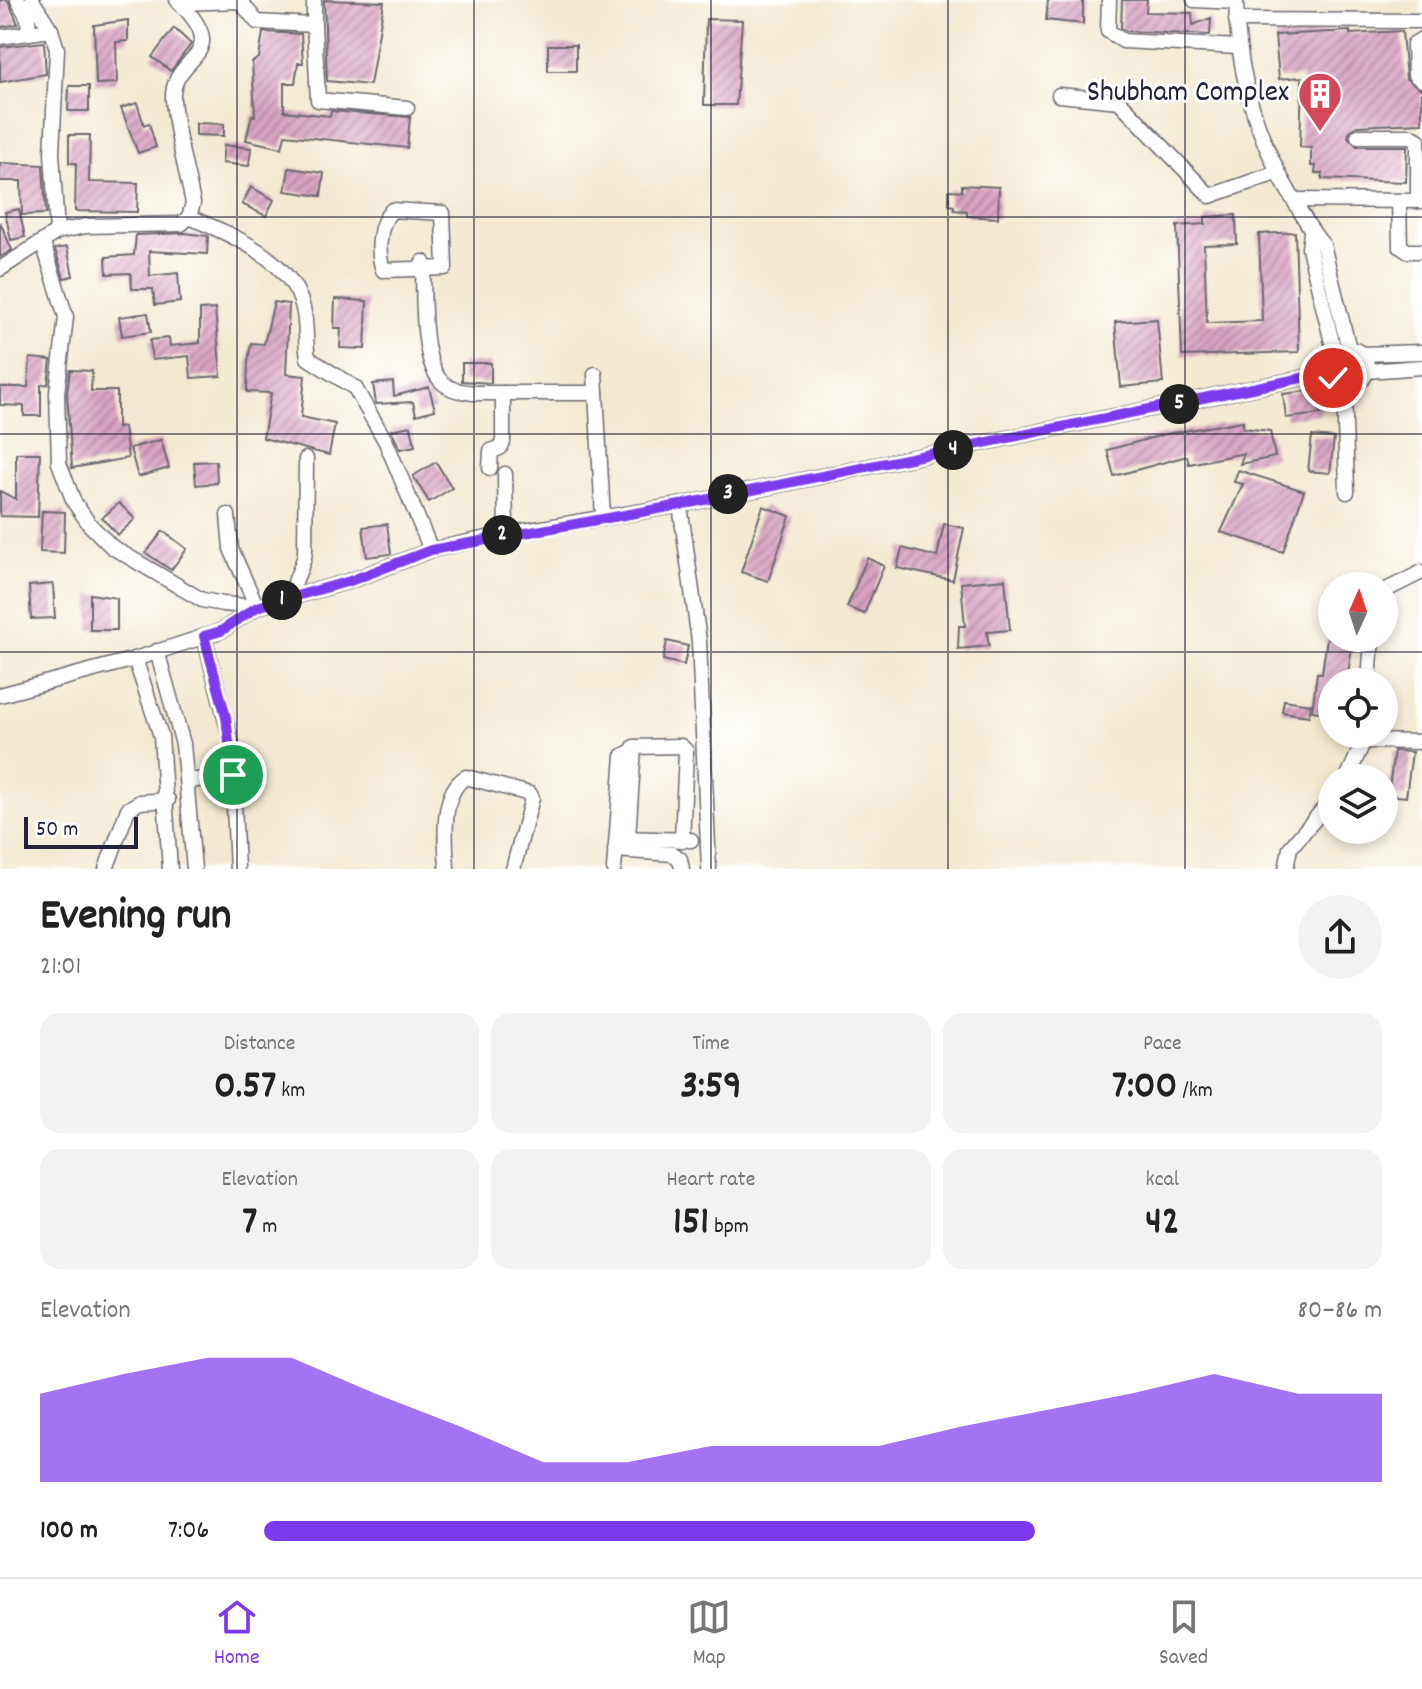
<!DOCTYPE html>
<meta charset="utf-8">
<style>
body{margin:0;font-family:Dekko,sans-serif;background:#f2f2f2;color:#222;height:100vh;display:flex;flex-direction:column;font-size:30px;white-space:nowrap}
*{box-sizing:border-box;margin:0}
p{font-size:26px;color:#767676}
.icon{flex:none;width:44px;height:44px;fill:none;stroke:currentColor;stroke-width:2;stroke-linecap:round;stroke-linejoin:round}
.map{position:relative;height:869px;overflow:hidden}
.side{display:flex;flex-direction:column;background:#fff;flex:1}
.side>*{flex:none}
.needle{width:52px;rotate:3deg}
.controls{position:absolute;left:1318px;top:572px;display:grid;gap:16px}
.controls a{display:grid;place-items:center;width:80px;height:80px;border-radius:50%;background:#fff;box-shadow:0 4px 12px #0003;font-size:40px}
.scale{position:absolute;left:24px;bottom:20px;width:114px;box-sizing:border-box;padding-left:8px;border:4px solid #22223b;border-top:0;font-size:22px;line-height:28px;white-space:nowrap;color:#22223b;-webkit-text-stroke:6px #fff;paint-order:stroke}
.pin{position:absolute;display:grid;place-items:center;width:68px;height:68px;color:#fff;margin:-34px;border:4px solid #fff;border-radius:50%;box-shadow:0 2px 8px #0007}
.km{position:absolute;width:40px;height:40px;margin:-20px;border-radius:50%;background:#222;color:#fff;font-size:22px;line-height:40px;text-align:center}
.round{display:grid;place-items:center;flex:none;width:84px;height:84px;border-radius:42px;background:#f2f2f2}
.overview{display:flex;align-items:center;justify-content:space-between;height:136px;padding:0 40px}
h1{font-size:44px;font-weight:800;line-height:60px}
.figures{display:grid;grid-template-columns:repeat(3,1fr);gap:12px;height:136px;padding:8px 40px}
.figures div{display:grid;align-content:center;border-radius:20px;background:#f2f2f2;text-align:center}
.figures b{font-size:40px;font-weight:800}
.figures small{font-size:22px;font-weight:400}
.figures p{font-size:22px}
.chart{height:224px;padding:16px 40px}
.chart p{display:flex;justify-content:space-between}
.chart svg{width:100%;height:144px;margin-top:8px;fill:#7c3aed;opacity:.7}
ul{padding:0 40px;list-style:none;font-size:26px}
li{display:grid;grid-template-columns:128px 96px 1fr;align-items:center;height:60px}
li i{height:20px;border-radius:10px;background:#7c3aed}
.dock{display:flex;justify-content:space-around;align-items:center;height:112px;border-top:2px solid #e0e0e0;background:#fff;font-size:22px;color:#767676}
.dock a{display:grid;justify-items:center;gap:4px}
.dock .selected{color:#7c3aed}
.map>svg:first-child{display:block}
.building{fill:url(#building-hatch)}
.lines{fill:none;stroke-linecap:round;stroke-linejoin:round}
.street-casing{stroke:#6b6870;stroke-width:17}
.street{stroke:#fff;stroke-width:14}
.route-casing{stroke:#fff;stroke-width:16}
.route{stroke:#7c3aed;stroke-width:10}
.grid{fill:none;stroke:#22223b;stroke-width:2;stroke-opacity:0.55}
.labels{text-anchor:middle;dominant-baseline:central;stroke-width:6;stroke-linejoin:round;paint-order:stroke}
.poi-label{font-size:30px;fill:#22223b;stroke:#fff;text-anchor:end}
</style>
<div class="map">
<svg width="1422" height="869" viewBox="0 0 1422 869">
<defs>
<pattern id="building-hatch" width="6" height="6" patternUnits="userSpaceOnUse" patternTransform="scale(2)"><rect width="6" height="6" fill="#d8a3c1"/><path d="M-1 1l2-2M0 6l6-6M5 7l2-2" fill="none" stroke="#af849e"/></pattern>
</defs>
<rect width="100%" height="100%" fill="#fff"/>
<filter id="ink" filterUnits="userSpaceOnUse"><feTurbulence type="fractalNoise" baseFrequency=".0125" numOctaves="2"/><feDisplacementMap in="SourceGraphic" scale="16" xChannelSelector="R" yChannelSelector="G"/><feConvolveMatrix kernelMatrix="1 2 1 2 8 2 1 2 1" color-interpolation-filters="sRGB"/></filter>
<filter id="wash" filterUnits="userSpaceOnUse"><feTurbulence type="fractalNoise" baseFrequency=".006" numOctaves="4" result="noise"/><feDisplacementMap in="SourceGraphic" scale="32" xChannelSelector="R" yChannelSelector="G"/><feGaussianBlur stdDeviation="1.8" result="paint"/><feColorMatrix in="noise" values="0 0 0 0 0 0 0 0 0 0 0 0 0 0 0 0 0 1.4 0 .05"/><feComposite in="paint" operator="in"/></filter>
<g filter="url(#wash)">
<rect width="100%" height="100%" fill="#f3e9d2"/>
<g id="blocks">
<!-- building -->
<g class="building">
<path d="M 0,0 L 8,0 L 18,24 L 0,27 Z"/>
<path d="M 324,0 L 384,2 L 370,85 L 327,81 Z"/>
<path d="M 1048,0 L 1083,0 L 1083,24 L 1046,20 Z"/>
<path d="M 1122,0 L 1147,0 L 1146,12 L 1192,13 L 1193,25 L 1211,18 L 1210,35 L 1126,31 L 1121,28 Z"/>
<path d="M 706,19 L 742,20 L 736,105 L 704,105 Z"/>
<path d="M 128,20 L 128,41 L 116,42 L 117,83 L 96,84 L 94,25 Z"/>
<path d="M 174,28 L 191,44 L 171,71 L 152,57 Z"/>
<path d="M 1350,31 L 1350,34 L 1402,31 L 1406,79 L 1422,90 L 1422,123 L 1357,126 L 1350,130 L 1348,137 L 1357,146 L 1407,146 L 1406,182 L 1322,179 L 1322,173 L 1315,173 L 1316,166 L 1311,166 L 1311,148 L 1300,147 L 1302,77 L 1279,79 L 1275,35 Z"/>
<path d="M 263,32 L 301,34 L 303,63 L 298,63 L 295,83 L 284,83 L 284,111 L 330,116 L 331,111 L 410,117 L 407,148 L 285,135 L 282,148 L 246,140 L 252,115 L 255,116 L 252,62 L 259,58 Z"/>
<path d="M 44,42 L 46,74 L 0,82 L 0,47 Z"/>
<rect x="548" y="45" width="28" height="26"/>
<path d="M 69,86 L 89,86 L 89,111 L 68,111 Z"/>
<path d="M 137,103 L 144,125 L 149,123 L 156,147 L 138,153 L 121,108 Z"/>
<path d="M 196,123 L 224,124 L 224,136 L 196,135 Z"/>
<path d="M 69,135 L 90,135 L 89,182 L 138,183 L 137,212 L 75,211 L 76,163 L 69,163 Z"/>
<path d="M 224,145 L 251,148 L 249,166 L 222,163 Z"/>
<path d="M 0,163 L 43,165 L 46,214 L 22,215 L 21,181 L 0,181 Z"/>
<path d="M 289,168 L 324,173 L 321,196 L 285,191 Z"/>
<path d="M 962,185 L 999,187 L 998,218 L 967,216 L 967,211 L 954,210 L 954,206 L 949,205 L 949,190 L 962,191 Z"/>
<path d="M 251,187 L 274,200 L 266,216 L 242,204 Z"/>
<path d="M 19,209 L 25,237 L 11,240 L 5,212 Z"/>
<path d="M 1236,215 L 1237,244 L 1204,245 L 1207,323 L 1262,321 L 1259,234 L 1295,232 L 1299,352 L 1182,356 L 1177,226 L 1205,224 L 1205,217 Z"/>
<path d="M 0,222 L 12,250 L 0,257 Z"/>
<path d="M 185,233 L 208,236 L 207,254 L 149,251 L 150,276 L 178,273 L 180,302 L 155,305 L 153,289 L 132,289 L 131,273 L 107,274 L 106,257 L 134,255 L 136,235 Z"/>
<path d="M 67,247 L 73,276 L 64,278 L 55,249 Z"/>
<path d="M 335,299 L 367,301 L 365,349 L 340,348 L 341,328 L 334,328 Z"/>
<path d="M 274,302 L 289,304 L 286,374 L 305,376 L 301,417 L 335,424 L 329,455 L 263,438 L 271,393 L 247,392 L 248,362 L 251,343 L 264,344 Z"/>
<path d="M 215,309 L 221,376 L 191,378 L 189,356 L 152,360 L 150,340 L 169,338 L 170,346 L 200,343 L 200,310 Z"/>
<path d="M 148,313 L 151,332 L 122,336 L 119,317 Z"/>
<path d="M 1157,319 L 1163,383 L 1121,387 L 1115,322 Z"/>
<path d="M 30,358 L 51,360 L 48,384 L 41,385 L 41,416 L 24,416 L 24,406 L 0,405 L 0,387 L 28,387 Z"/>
<path d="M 462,363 L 491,363 L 491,383 L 462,381 Z"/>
<path d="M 70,370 L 92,371 L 91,391 L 117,391 L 117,428 L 124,427 L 128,458 L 72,468 L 67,393 Z"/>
<path d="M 393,382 L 394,396 L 429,387 L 435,410 L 416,415 L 413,402 L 376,404 L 373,384 Z"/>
<path d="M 1317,390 L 1321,414 L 1286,418 L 1283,394 Z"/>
<path d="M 1243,421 L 1243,428 L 1270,431 L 1275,457 L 1240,464 L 1244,453 L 1189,464 L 1187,456 L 1114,476 L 1107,450 L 1166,434 Z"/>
<path d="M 411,426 L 415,446 L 400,449 L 391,430 Z"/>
<path d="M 1312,436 L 1334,438 L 1330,473 L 1308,471 Z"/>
<path d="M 161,440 L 169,468 L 138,477 L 130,448 Z"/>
<path d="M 16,453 L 40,453 L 38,517 L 0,516 L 0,491 L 16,499 Z"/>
<path d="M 216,461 L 217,483 L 196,485 L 194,462 Z"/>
<path d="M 436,462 L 452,488 L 429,502 L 413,476 Z"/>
<path d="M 1238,470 L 1304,491 L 1283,552 L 1221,532 L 1243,484 L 1234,482 Z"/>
<path d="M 119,503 L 135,519 L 118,535 L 102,518 Z"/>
<path d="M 763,506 L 790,516 L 768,581 L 741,572 Z"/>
<path d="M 42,511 L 65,512 L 64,553 L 40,552 Z"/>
<path d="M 387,524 L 391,554 L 367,557 L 363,527 Z"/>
<path d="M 944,524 L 964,528 L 953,580 L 897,568 L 902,548 L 937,557 Z"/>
<path d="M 163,531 L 187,549 L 171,570 L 146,553 Z"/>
<path d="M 867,558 L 884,566 L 864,614 L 847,607 Z"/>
<path d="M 1005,579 L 1010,630 L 987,632 L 989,646 L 958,649 L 959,626 L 965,626 L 961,583 Z"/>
<path d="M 53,584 L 55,618 L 31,619 L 29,586 Z"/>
<path d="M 90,594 L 117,598 L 117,630 L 90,630 Z"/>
<path d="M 1327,638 L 1349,638 L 1348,645 L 1352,646 L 1347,682 L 1332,682 L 1332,714 L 1312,711 L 1317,673 L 1322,673 Z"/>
<path d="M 667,641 L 688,646 L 684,665 L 663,660 Z"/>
<path d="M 1284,700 L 1311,704 L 1309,716 L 1282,712 Z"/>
<path d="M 1394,751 L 1412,752 L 1406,797 L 1388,795 Z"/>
</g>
</g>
</g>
<g filter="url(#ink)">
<use href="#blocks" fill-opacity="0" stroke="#6b6870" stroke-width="2"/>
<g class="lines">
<!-- street casing -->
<g class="street-casing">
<g id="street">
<path d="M 18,0 L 28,18 L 29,33"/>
<path d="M 32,0 L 51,30 L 57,49 L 52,153 L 57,232"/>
<path d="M 314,0 L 314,25"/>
<path d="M 1109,0 L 1108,31 L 1123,41 L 1238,47"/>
<path d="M 1194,0 L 1236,2"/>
<path d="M 1236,0 C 1237,72 1256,138 1293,199 C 1303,215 1310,231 1323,245 L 1349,349"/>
<path d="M 180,3 L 240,1 L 257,22 L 314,25 L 318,100 L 407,108"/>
<path d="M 1236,20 L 1422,21"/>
<path d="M 0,37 L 51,30"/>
<path d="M 1422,39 L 1414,44 L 1415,75 L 1422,80"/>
<path d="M 1059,95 L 1119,101 L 1210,196 L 1276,173"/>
<path d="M 1358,136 L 1411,136 L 1418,140 L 1418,201"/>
<path d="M 1294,200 L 1422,201"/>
<path d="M 1399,201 L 1400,246 L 1407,251 L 1422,251"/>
<path d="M 392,210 L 443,213 L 445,268 L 383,270 C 377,252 378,224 392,210 Z"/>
<path d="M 189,217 C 230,234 291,258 303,308 C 307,324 305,341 308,358 L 355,388 L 386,442 L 431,550"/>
<path d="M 1311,233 L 1309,248 L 1335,355"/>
<path d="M 43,243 L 66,317 L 57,393 L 59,463 L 74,502 L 90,525 L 112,547 L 202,600 L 223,604 L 257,607 L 350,581 L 431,550 L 506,534 L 680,505 L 1331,372"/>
<path d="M 423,262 C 424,292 420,364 443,383 C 452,391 462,391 473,393 L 596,393"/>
<path d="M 0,269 L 57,232 L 86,226 L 181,224 L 189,217 L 193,203 C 186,169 176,134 173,100 C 170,53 237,59 177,0"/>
<circle cx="1349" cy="367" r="18"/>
<path d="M 1361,354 L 1422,352"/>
<path d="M 1367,371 L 1422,367"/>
<path d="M 595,374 L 603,518"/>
<path d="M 1344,385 L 1347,492"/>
<path d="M 490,468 L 491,451 L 500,448 L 503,442 L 503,393"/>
<path d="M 505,474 L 506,534"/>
<path d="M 680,505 L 699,641 L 709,869"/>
<path d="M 228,515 L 231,549 L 257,607"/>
<path d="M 1384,591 L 1422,572"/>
<path d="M 294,597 C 292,578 303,570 305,552 L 306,459"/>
<path d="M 204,636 L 231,741 L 237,869"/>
<path d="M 157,651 L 183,744 L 194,869"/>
<path d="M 135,659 L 161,736 L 170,869"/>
<path d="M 1369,682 L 1372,638"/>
<path d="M 0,695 L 135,659 L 221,631 L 257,607"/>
<path d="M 1367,741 L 1422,742"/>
<path d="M 1347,778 L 1367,734"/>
<path d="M 189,781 L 233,775"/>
<path d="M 620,838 L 691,840"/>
<path d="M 628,838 L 634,747 L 681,746 L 686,751 L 682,840"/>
<path d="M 615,850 L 673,854 L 680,859 L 682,869"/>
<path d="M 106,869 L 128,809 L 140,802 L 168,800"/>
<path d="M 447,869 C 446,843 439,793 466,777 L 530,794 L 532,798 L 513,869"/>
<path d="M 614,869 L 623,756 L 628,753"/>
<path d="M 1286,869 L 1290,848 L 1332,799"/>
</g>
</g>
<!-- street -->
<use href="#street" class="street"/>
</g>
</g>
<g class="lines" filter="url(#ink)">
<!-- route casing -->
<g class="route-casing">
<path id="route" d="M 233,775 L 226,717 L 204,636 L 221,631 L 257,607 L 350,581 L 431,550 L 680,505 L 1331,372 L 1333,378"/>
</g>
<!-- route -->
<use href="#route" class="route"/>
</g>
<!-- grid -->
<path class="grid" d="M 237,0 L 237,869M 474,0 L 474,869M 711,0 L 711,869M 948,0 L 948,869M 1185,0 L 1185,869M 0,217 L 1422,217M 0,434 L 1422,434M 0,652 L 1422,652"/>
<!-- icons -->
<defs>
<g id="building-pin" transform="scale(2.3)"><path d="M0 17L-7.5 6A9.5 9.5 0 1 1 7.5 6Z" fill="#d1495b" stroke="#fff"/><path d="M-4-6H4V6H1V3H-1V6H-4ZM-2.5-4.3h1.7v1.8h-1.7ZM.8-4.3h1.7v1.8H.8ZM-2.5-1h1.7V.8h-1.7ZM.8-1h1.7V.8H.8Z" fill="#fff"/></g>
</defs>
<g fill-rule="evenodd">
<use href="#building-pin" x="1320" y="94"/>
</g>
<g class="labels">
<!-- poi labels -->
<g class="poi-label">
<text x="1289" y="94">Shubham Complex</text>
</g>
</g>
</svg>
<div class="controls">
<a><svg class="needle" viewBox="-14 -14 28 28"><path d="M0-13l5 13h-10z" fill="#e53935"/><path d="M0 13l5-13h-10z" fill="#767676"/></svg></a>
<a><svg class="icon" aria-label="locate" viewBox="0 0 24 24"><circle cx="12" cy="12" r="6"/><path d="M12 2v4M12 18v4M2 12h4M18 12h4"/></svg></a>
<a><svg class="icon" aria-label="layers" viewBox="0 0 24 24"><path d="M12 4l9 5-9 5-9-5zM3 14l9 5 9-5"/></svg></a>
</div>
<div class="scale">50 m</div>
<div class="pin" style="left:233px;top:775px;background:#1e9e55"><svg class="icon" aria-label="arrive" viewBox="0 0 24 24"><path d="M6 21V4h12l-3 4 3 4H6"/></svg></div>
<div class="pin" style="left:1333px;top:378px;background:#d93025"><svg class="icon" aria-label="check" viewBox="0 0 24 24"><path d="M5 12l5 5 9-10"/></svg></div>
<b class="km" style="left:282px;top:600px">1</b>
<b class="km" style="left:502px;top:535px">2</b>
<b class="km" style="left:728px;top:494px">3</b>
<b class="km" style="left:953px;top:450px">4</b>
<b class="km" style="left:1179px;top:404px">5</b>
</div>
<section class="side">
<div class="overview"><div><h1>Evening run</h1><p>21:01</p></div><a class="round"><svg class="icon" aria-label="share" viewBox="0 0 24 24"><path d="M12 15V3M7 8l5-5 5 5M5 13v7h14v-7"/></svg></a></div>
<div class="figures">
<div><p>Distance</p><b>0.57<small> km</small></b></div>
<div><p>Time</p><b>3:59</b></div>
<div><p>Pace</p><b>7:00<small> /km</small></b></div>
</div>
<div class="figures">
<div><p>Elevation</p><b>7<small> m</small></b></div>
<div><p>Heart rate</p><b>151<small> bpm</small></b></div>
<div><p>kcal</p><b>42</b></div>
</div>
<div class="chart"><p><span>Elevation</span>80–86 m</p>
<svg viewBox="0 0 160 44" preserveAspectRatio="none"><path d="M0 44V17L10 11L20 6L30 6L40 17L50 27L60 38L70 38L80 33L90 33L100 33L110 27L120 22L130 17L140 11L150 17L160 17V44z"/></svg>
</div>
<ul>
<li><b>100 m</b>7:06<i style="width:69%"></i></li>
</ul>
</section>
<nav class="dock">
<a class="selected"><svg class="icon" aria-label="home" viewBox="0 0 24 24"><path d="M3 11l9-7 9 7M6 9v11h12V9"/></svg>Home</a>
<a><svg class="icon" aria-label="map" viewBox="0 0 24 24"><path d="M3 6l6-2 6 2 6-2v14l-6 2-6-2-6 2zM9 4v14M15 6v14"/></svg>Map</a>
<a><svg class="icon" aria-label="saved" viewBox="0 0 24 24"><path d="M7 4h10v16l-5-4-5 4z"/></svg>Saved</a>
</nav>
